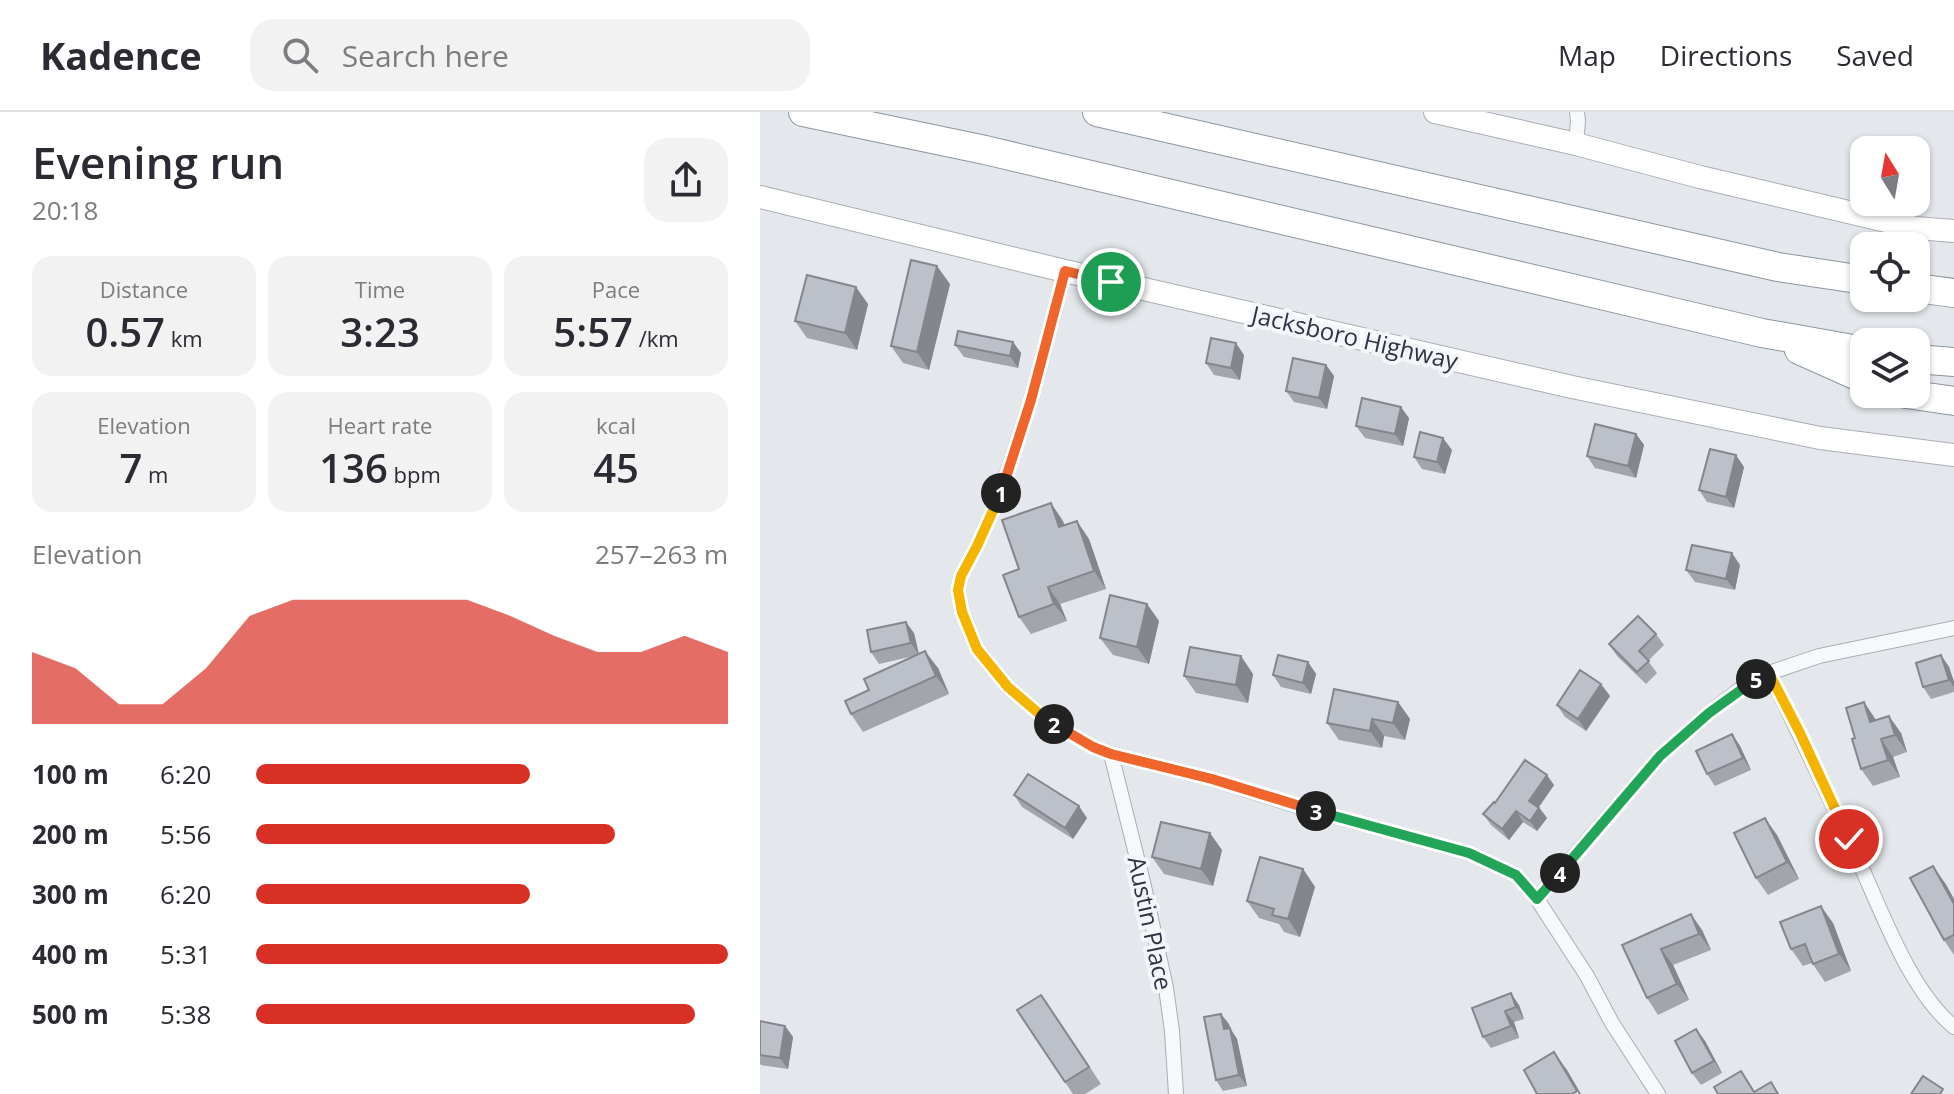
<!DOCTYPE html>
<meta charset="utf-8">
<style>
body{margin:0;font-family:"Open Sans",sans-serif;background:#f2f2f3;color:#2b2b33;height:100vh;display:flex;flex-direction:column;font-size:30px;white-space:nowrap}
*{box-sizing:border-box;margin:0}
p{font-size:26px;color:#7c7c81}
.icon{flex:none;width:44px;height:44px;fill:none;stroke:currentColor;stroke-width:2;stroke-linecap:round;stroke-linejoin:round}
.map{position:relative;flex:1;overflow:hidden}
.drawer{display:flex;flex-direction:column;background:#fff;width:760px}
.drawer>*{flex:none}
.needle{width:52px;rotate:349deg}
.fabs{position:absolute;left:1090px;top:24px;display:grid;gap:16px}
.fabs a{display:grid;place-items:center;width:80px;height:80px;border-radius:16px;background:#fff;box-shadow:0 2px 6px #0004;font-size:40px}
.pin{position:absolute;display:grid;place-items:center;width:68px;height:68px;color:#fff;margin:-34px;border:4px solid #fff;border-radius:50%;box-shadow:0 2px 8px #0007}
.km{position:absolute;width:40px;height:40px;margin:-20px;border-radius:50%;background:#222;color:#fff;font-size:22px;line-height:40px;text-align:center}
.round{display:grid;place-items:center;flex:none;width:84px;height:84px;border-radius:24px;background:#f2f2f3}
.head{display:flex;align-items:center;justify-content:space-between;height:136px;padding:0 32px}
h1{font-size:44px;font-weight:600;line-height:60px}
.stats{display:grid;grid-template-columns:repeat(3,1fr);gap:12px;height:136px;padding:8px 32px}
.stats div{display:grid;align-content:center;border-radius:20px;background:#f2f2f3;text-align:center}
.stats b{font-size:40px;font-weight:600}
.stats small{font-size:22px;font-weight:400}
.stats p{font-size:22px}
.chart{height:224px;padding:16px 32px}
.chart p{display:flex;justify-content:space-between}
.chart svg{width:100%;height:144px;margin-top:8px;fill:#d93025;opacity:.7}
ul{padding:0 32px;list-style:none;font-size:26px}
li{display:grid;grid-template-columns:128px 96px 1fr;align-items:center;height:60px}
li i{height:20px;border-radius:10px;background:#d93025}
header{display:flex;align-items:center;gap:48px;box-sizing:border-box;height:112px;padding:0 40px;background:#fff;border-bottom:2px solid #e1e1e2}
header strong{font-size:38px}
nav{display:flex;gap:44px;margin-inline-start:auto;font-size:28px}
.search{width:560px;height:72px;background:#f2f2f3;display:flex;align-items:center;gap:20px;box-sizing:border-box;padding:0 28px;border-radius:24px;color:#7c7c81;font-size:30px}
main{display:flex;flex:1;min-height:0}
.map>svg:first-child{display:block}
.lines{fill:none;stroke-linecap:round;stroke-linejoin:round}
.minor-casing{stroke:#a9aeb5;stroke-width:16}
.secondary-casing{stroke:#a9aeb5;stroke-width:24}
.motorway-casing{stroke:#8c95a1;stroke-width:30}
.minor{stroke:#f7f8fa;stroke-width:14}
.secondary{stroke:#fff;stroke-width:22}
.motorway{stroke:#fff;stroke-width:28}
.wall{fill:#a2a5ac}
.shaded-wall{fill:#84868c}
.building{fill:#bcc0c8;stroke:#84868c;stroke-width:2}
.split-1-casing{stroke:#fff;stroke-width:16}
.split-2-casing{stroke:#fff;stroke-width:16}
.split-3-casing{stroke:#fff;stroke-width:16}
.split-4-casing{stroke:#fff;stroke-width:16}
.split-5-casing{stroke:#fff;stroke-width:16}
.split-6-casing{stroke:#fff;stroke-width:16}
.split-1{stroke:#f0652b;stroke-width:10}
.split-2{stroke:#f5b400;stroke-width:10}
.split-3{stroke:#f0652b;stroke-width:10}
.split-4{stroke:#22a559;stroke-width:10}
.split-5{stroke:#22a559;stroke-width:10}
.split-6{stroke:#f5b400;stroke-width:10}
.labels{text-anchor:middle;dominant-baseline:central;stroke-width:8;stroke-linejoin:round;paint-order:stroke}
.street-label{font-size:24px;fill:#2c3543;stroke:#f4f6f9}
</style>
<header>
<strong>Kadence</strong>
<div class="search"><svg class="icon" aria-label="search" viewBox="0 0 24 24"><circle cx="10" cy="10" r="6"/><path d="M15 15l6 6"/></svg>Search here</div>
<nav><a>Map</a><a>Directions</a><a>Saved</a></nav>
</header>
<main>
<section class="drawer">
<div class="head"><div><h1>Evening run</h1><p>20:18</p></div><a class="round"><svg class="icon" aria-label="share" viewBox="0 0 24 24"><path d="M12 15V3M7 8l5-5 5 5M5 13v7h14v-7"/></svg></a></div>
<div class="stats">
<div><p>Distance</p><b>0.57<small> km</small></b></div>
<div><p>Time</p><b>3:23</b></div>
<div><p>Pace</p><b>5:57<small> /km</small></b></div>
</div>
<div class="stats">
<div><p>Elevation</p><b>7<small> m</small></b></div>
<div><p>Heart rate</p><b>136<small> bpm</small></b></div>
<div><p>kcal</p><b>45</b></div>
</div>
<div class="chart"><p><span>Elevation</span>257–263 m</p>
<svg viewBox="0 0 160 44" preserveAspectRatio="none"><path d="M0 44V22L10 27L20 38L30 38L40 27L50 11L60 6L70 6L80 6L90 6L100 6L110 11L120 17L130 22L140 22L150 17L160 22V44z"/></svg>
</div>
<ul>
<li><b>100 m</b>6:20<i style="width:58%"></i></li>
<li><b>200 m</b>5:56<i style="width:76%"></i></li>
<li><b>300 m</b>6:20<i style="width:58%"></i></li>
<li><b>400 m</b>5:31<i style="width:100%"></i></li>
<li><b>500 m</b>5:38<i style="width:93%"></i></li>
</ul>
</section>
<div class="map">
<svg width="1194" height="982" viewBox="0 0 1194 982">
<rect width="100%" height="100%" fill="#e4e7eb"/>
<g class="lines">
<!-- minor casing -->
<g class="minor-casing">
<g id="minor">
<path d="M 816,32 L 818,9 L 817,0"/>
<path d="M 305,159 L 271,288 L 240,383 L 217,434 L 201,464 L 198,478 L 202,500 L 217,537 L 248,575 L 283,605 L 333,635 L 351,642 L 452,667 L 541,695 L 709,741 L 756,763 L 777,787 L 827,864 L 852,911 L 898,982"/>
<path d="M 1009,561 C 1041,623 1070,687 1099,750 C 1123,802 1150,879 1194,915"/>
<path d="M 351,642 L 383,770 L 406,876 L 412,919 L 416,982"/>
<path d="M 777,787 L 900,644 L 949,601 L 990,570 L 1009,561 L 1059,544 L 1194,516"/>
</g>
</g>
<!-- secondary casing -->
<g class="secondary-casing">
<g id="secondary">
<path d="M 675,0 L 816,32 L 940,65 L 1156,116 L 1194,119"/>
<path d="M 0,85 L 305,159 L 812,275 L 1060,326 L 1194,343"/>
</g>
</g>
<!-- motorway casing -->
<g class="motorway-casing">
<g id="motorway">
<path d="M 43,0 L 225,38 L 1002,221 L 1104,239"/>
<path d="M 337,0 L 1018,155 L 1104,168"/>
<path d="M 1156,176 L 1194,181"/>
<path d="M 1039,238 L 1104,267"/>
<path d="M 1156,247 L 1194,250"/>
<path d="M 1146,282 L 1194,289"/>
</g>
</g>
<!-- minor -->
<use href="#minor" class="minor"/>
<!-- secondary -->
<use href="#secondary" class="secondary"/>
<!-- motorway -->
<use href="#motorway" class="motorway"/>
</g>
<!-- wall -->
<g class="wall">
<path d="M 190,172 L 169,258 L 143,251 L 131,234 Z"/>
<path d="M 108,192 L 97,238 L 47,226 L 35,209 Z"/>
<path d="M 253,230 L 261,241 L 258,256 L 204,245 L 195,233 Z"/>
<path d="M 484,243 L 480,268 L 454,263 L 446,251 Z"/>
<path d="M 566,253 L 574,264 L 567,297 L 534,290 L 526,279 Z"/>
<path d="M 649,306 L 643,334 L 605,326 L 596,314 Z"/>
<path d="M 876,322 L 884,333 L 876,366 L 835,356 L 827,344 Z"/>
<path d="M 692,338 L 685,362 L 662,357 L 654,345 Z"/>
<path d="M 984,355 L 974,396 L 947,390 L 939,378 Z"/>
<path d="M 303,409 L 304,414 L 329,427 L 346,477 L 300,492 L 307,509 L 271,522 L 259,505 L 259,457 Z"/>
<path d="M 980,453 L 975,478 L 935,470 L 926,458 Z"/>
<path d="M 387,492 L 399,509 L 389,552 L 353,543 L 340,526 Z"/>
<path d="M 154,521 L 159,542 L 178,556 L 189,582 L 103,620 L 91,602 L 109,578 L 154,544 L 119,552 L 111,540 Z"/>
<path d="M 896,522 L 904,533 L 888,549 L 897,561 L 886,572 L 857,544 L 849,532 Z"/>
<path d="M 1181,543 L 1189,555 L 1194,570 L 1194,580 L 1171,587 L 1163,575 Z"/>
<path d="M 548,550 L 556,562 L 551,582 L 521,575 L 513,563 Z"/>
<path d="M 493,562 L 488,591 L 436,581 L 424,564 Z"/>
<path d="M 850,584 L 826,619 L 805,605 L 797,593 Z"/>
<path d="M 638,590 L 650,607 L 645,628 L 624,624 L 622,636 L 579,628 L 567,611 Z"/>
<path d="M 1116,608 L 1141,621 L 1147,640 L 1133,645 L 1140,665 L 1113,674 L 1101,657 L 1095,626 Z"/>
<path d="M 972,622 L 980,634 L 991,658 L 955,674 L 947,662 Z"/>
<path d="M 794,673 L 779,695 L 787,706 L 777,719 L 763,710 L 749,728 L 731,713 L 723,702 L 735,691 Z"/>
<path d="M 254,683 L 327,706 L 313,727 L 262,695 Z"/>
<path d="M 1017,723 L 1039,767 L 1008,783 L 996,766 Z"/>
<path d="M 462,738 L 453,774 L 404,762 L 392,745 Z"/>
<path d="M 543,757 L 555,775 L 540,825 L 524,820 L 519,812 L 499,806 L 487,789 Z"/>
<path d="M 1185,771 L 1194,787 L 1194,843 L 1184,828 Z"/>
<path d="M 1073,811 L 1091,859 L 1065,870 L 1052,851 L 1043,854 L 1031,837 Z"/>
<path d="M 942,818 L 951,838 L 913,853 L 929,888 L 898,903 L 887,886 L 862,833 Z"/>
<path d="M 759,893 L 764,907 L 754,910 L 759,926 L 731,936 L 723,925 L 712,896 Z"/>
<path d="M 257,898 L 293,900 L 341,972 L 325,982 L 313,982 Z"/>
<path d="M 0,909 L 25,914 L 33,925 L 28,957 L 1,953 L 0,952 Z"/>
<path d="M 469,912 L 470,916 L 477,927 L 487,974 L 463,979 L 456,968 Z"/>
<path d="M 936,917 L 945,929 L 962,961 L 941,973 L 932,961 Z"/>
</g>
<!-- shaded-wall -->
<g class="shaded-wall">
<path d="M 177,154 L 190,172 L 169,258 L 157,240 Z"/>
<path d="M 96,175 L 108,192 L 97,238 L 85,221 Z"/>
<path d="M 253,230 L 261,241 L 258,256 L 250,244 Z"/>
<path d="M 476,231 L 484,243 L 480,268 L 471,256 Z"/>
<path d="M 566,253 L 574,264 L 567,297 L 559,286 Z"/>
<path d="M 641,295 L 649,306 L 643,334 L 635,322 Z"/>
<path d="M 876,322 L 884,333 L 876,366 L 868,354 Z"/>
<path d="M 683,326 L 692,338 L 685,362 L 677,350 Z"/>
<path d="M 976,343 L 984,355 L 974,396 L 966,385 Z"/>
<path d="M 291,391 L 303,409 L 311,433 L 299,415 Z"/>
<path d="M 317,409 L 329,427 L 346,477 L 334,459 Z"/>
<path d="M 972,441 L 980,453 L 975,478 L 966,467 Z"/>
<path d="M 288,475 L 300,492 L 307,509 L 294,492 Z"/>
<path d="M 387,492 L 399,509 L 389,552 L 377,535 Z"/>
<path d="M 146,510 L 154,521 L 159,543 L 151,531 Z"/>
<path d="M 165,539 L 178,556 L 189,582 L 176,564 Z"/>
<path d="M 1181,543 L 1189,555 L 1194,570 L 1194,575 L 1189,568 Z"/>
<path d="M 481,544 L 493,562 L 488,591 L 476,573 Z"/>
<path d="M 548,550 L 556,562 L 551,582 L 543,571 Z"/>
<path d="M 841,572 L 850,584 L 826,619 L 818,607 Z"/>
<path d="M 638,590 L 650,607 L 645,628 L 633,611 Z"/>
<path d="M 1104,590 L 1116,608 L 1110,610 Z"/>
<path d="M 1129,604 L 1141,621 L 1147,640 L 1135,623 Z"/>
<path d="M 612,607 L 624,624 L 622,636 L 610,619 Z"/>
<path d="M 972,622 L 980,634 L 991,658 L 983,646 Z"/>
<path d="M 1121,627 L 1133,645 L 1140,665 L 1128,648 Z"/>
<path d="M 787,663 L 794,673 L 776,699 L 769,689 Z"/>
<path d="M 319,694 L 327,706 L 313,727 L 305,716 Z"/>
<path d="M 779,696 L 787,706 L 777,719 L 770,709 Z"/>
<path d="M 756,699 L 763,710 L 749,728 L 742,717 Z"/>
<path d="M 1005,706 L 1017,723 L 1039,767 L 1027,750 Z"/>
<path d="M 450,721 L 462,738 L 453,774 L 441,757 Z"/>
<path d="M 1173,754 L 1185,771 L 1194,787 L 1194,792 Z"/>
<path d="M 543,757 L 555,775 L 540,825 L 528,807 Z"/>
<path d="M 1061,794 L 1073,811 L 1091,859 L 1079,842 Z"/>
<path d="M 931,802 L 942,818 L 951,838 L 939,822 Z"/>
<path d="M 901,837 L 913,853 L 929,888 L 917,872 Z"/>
<path d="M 751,881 L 759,893 L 764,907 L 756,895 Z"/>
<path d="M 745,899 L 754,910 L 759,926 L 751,914 Z"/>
<path d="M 461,902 L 469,912 L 472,928 L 464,917 Z"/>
<path d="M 25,914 L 33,925 L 28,957 L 20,946 Z"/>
<path d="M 470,916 L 477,927 L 487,974 L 479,963 Z"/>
<path d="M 936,917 L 945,929 L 962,961 L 954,949 Z"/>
<path d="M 794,940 L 807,958 L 821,982 L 819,982 L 817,979 Z"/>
</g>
<!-- building -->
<g class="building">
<path d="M 151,148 L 177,154 L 157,240 L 131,234 Z"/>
<path d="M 47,163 L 96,175 L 85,221 L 35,209 Z"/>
<path d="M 198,219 L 253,230 L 250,244 L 195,233 Z"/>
<path d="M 451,226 L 476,231 L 471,256 L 446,251 Z"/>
<path d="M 533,246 L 566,253 L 559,286 L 526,279 Z"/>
<path d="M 602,286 L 641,295 L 635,322 L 596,314 Z"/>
<path d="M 835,312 L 876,322 L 868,354 L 827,344 Z"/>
<path d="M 660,320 L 683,326 L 677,350 L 654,345 Z"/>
<path d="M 950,337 L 976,343 L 966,385 L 939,378 Z"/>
<path d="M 291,391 L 299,415 L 317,409 L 334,459 L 288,475 L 294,492 L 259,505 L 243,463 L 259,457 L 242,408 Z"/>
<path d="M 932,433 L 972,441 L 966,467 L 926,458 Z"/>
<path d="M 350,483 L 387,492 L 377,535 L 340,526 Z"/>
<path d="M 878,504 L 896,522 L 879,539 L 889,549 L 877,560 L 849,532 Z"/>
<path d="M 146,510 L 151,531 L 111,540 L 107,518 Z"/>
<path d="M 430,535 L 481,544 L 476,573 L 424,564 Z"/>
<path d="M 165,539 L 176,564 L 91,602 L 85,589 L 109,578 L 104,567 Z"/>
<path d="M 518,543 L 548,550 L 543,571 L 513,563 Z"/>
<path d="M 1181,543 L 1189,568 L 1163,575 L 1156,551 Z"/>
<path d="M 820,558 L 841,572 L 818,607 L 797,593 Z"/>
<path d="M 574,577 L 638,590 L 633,611 L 612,607 L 610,619 L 567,611 Z"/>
<path d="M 1104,590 L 1110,610 L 1129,604 L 1135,623 L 1121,627 L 1128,648 L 1101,657 L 1092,627 L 1095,626 L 1086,596 Z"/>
<path d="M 972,622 L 983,646 L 947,662 L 936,639 Z"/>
<path d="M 765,648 L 787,663 L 769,689 L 779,696 L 770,709 L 756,699 L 742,717 L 723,702 L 734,690 L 735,691 Z"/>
<path d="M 268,662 L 319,694 L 305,716 L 254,683 Z"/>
<path d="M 1005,706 L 1027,750 L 996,766 L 974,721 Z"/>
<path d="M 401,710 L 450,721 L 441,757 L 392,745 Z"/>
<path d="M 500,745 L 543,757 L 528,807 L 512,803 L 514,797 L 487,789 Z"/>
<path d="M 1173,754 L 1194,792 L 1194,823 L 1184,828 L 1150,766 Z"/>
<path d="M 1061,794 L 1079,842 L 1053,852 L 1045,832 L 1031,837 L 1020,810 Z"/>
<path d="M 931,802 L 939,822 L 901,837 L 917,872 L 887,886 L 862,833 Z"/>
<path d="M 751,881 L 756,895 L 745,899 L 751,914 L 723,925 L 712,896 Z"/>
<path d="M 281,883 L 329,955 L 305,970 L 257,898 Z"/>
<path d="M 461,902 L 464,917 L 470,916 L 479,963 L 456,968 L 444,905 Z"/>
<path d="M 0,909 L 25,914 L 20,946 L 0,943 Z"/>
<path d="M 936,917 L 954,949 L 932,961 L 915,929 Z"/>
<path d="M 794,940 L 817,979 L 812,982 L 777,982 L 764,958 Z"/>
<path d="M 981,959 L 994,980 L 1011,970 L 1018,982 L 958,982 L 954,975 Z"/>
<path d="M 1163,964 L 1183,977 L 1180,982 L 1151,982 Z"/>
</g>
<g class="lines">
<!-- split-1 casing -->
<g class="split-1-casing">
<path id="split-1" d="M 241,381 L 271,288 L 305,159 L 351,170"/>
</g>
<!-- split-2 casing -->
<g class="split-2-casing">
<path id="split-2" d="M 241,381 L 217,434 L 201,464 L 198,478 L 202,500 L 217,537 L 248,575 L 283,605 L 294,612"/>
</g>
<!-- split-3 casing -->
<g class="split-3-casing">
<path id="split-3" d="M 294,612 L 333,635 L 351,642 L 452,667 L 556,699"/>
</g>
<!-- split-4 casing -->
<g class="split-4-casing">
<path id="split-4" d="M 556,699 L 709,741 L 756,763 L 777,787 L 800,761"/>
</g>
<!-- split-5 casing -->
<g class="split-5-casing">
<path id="split-5" d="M 800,761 L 900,644 L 949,601 L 996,567"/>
</g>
<!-- split-6 casing -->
<g class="split-6-casing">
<path id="split-6" d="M 996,567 L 1009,561 L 1040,621 L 1089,727"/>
</g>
<!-- split-1 -->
<use href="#split-1" class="split-1"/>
<!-- split-2 -->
<use href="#split-2" class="split-2"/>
<!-- split-3 -->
<use href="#split-3" class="split-3"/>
<!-- split-4 -->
<use href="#split-4" class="split-4"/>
<!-- split-5 -->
<use href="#split-5" class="split-5"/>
<!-- split-6 -->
<use href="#split-6" class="split-6"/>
</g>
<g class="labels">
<!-- street labels -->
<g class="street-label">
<text transform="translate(595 225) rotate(13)">Jacksboro Highway</text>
<text transform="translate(391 811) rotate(78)">Austin Place</text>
</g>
</g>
</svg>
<div class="fabs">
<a><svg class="needle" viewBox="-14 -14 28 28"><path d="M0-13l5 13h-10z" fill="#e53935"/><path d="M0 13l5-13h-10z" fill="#7c7c81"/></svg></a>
<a><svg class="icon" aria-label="locate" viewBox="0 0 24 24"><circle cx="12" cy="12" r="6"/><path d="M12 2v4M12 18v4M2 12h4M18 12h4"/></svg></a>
<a><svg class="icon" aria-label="layers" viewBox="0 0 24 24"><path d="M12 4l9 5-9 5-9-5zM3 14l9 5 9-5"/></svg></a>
</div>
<div class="pin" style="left:351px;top:170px;background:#1e9e55"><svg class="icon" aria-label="arrive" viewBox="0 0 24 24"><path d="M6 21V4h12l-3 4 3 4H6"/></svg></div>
<div class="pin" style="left:1089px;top:727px;background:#d93025"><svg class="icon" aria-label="check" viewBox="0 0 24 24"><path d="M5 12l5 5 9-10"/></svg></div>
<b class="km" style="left:241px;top:381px">1</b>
<b class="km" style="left:294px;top:612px">2</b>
<b class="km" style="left:556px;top:699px">3</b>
<b class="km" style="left:800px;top:761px">4</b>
<b class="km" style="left:996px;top:567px">5</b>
</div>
</main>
